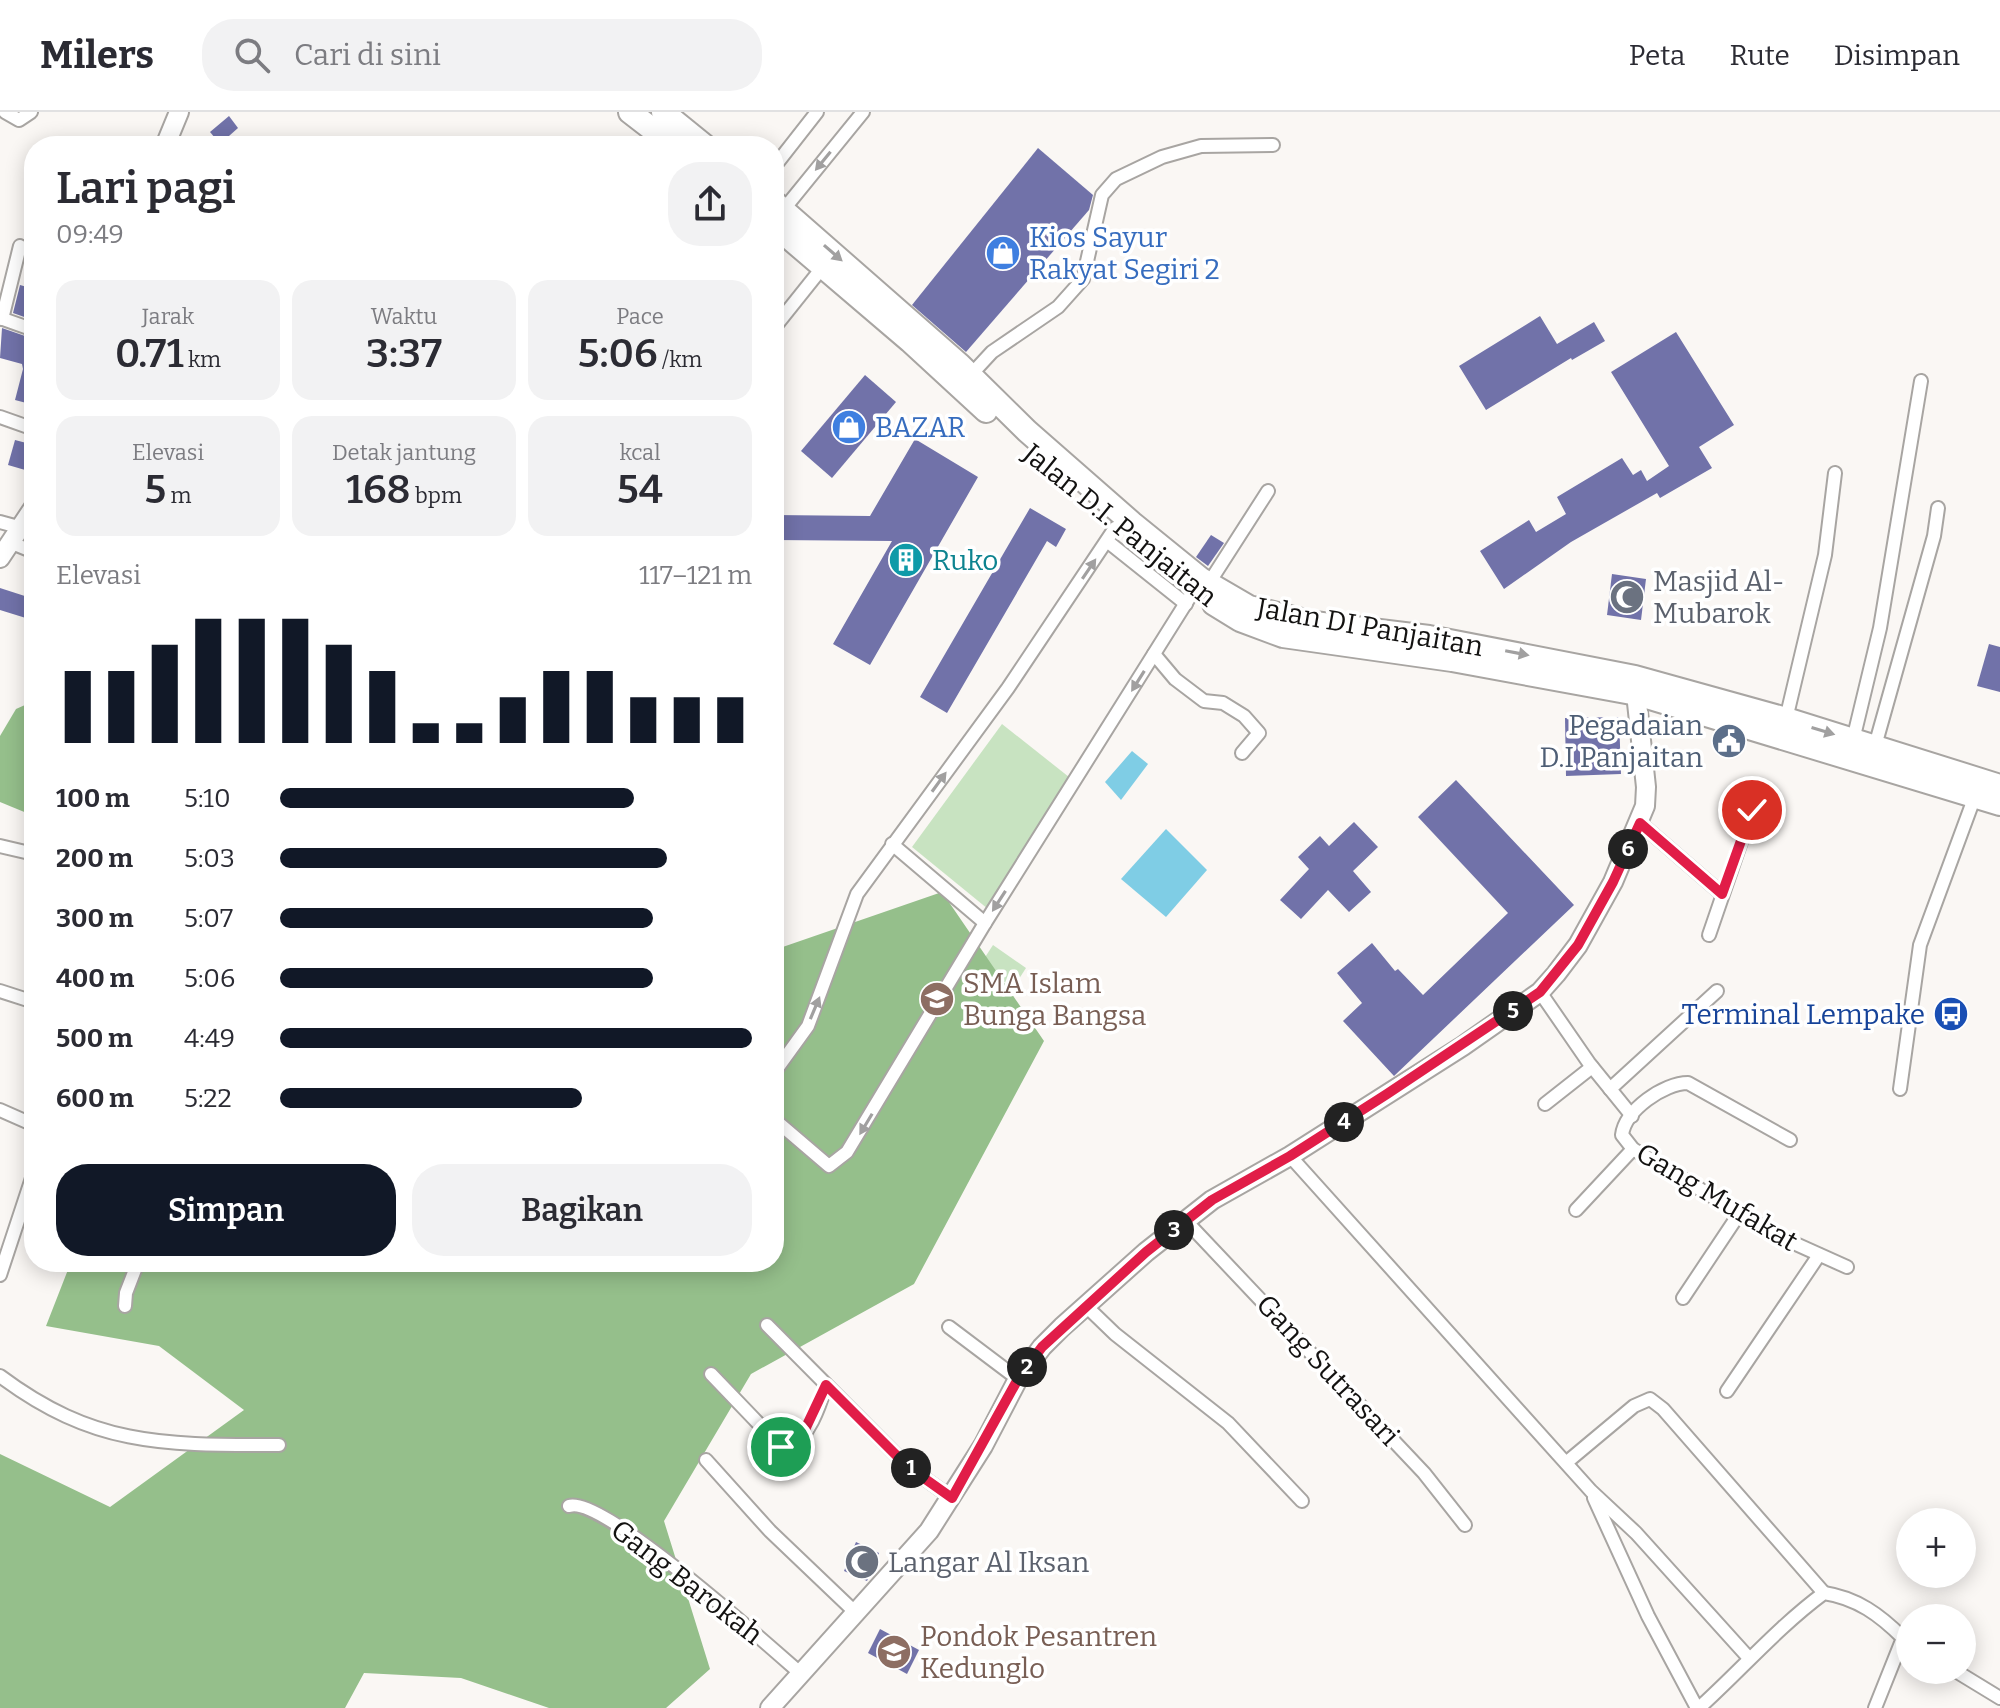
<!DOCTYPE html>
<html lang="id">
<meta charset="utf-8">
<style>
body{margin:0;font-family:Bitter,serif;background:#f2f2f3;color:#2b2b33;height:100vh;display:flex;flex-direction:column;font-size:30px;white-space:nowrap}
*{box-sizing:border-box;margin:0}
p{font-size:26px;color:#7c7c81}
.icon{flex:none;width:44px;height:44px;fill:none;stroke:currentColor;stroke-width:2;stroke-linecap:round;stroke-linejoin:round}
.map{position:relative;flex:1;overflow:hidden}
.details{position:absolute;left:24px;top:24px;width:760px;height:1136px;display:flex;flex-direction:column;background:#fff;border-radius:32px;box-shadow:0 4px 20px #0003}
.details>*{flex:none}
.controls{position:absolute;left:1896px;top:1396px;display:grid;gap:16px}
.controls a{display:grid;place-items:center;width:80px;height:80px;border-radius:50%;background:#fff;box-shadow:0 4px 20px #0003;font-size:40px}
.pin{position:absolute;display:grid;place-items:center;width:68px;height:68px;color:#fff;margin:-34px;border:4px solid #fff;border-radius:50%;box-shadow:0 2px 8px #0007}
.km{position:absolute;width:40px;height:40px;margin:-20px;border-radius:50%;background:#222;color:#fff;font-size:22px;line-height:40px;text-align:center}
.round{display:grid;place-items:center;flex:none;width:84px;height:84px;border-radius:32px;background:#f2f2f3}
.summary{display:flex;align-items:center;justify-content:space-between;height:136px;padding:0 32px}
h1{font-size:44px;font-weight:600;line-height:60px}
.figures{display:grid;grid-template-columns:repeat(3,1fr);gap:12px;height:136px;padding:8px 32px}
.figures div{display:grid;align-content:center;border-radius:20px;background:#f2f2f3;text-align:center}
.figures b{font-size:40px;font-weight:600}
.figures small{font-size:22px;font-weight:400}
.figures p{font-size:22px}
.chart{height:224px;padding:16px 32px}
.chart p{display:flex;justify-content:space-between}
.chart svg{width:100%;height:144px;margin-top:8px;stroke:#111827;stroke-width:6}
.action{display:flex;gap:16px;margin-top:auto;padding:16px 32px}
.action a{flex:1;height:92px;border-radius:32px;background:#111827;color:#fff;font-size:32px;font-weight:600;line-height:92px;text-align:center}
.action a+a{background:#f2f2f3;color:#2b2b33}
ul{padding:0 32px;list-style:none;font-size:26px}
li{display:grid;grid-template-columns:128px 96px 1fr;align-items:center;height:60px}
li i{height:20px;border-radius:10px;background:#111827}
header{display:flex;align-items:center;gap:48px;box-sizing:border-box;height:112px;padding:0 40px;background:#fff;border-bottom:2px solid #e1e1e2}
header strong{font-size:38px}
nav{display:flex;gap:44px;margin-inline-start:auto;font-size:28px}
.search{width:560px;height:72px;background:#f2f2f3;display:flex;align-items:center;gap:20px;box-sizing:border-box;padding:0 28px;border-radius:32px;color:#7c7c81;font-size:30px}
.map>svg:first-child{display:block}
.green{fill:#c8e3c1}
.forest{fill:#95bf8b}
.water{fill:#7fcde5}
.building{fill:#7172a9}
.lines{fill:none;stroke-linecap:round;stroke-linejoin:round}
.street-casing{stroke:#a8a5a2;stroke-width:16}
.secondary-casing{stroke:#a8a5a2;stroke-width:22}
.highway-casing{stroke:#a8a5a2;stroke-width:26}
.street{stroke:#fff;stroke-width:12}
.secondary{stroke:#fff;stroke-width:18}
.highway{stroke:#fff;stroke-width:22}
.oneway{fill:#a1a0a0}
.route-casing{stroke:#fff;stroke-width:16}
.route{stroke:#e11d48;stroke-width:10}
.labels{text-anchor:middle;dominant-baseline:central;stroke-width:7;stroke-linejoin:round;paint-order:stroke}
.shop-label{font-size:28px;fill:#366cbe;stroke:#fff;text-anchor:start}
.street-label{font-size:28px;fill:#131211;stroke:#fff}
.culture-label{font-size:28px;fill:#0d838f;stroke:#fff;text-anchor:start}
.worship-label{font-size:28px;fill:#5b616d;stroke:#fff;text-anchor:start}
.service-label{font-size:28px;fill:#4e5e75;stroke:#fff;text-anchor:end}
.education-label{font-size:28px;fill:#785e54;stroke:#fff;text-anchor:start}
.transit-label{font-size:28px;fill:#164399;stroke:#fff;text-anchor:end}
</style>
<header>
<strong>Milers</strong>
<div class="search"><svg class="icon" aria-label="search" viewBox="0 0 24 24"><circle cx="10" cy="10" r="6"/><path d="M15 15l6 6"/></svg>Cari di sini</div>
<nav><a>Peta</a><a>Rute</a><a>Disimpan</a></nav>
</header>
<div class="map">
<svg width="2000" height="1596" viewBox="0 0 2000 1596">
<rect width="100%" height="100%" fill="#faf7f4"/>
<!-- green -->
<g class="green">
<path d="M 1002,612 L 1069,665 L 988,797 L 912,735 Z"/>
<path d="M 993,833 L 1026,856 L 1013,876 L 980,853 Z"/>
</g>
<!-- forest -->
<g class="forest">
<path d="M 34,589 L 34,704 L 0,690 L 0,624 L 16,597 Z"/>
<path d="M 942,780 L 1044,929 L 914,1172 L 751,1262 L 664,1409 L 710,1557 L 666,1596 L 549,1596 L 461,1566 L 364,1561 L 345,1596 L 0,1596 L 0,1342 L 110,1395 L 244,1298 L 159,1234 L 46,1214 L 71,1150 L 774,1150 L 774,838 Z"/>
</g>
<!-- water -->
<g class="water">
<path d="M 1132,639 L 1148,652 L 1121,688 L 1105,670 Z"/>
<path d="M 1166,717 L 1207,758 L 1166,805 L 1121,767 Z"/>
</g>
<!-- building -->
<g class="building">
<path d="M 229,4 L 238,16 L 220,32 L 210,20 Z"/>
<path d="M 1038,36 L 1093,83 L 1089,98 L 966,240 L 912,193 Z"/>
<path d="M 20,173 L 34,177 L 30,207 L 13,201 Z"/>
<path d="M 1540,204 L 1557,232 L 1594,210 L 1605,229 L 1572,248 L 1571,246 L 1486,298 L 1459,254 Z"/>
<path d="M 2,216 L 25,224 L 24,228 L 34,229 L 34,293 L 15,288 L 23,257 L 22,252 L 0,246 Z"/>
<path d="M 1676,220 L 1734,313 L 1699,335 L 1712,356 L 1660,386 L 1657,381 L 1571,430 L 1504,477 L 1480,439 L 1529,408 L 1536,420 L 1566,402 L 1557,385 L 1622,346 L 1633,363 L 1641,358 L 1647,369 L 1669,354 L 1611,260 Z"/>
<path d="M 865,263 L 896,290 L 832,366 L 801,339 Z"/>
<path d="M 915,327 L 978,365 L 870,553 L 833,532 L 892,429 L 774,428 L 774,403 L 870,404 Z"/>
<path d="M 15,328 L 34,333 L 32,360 L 8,353 Z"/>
<path d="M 1030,396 L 1066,417 L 1056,435 L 1047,429 L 947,601 L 920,585 Z"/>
<path d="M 1211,423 L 1224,431 L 1208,454 L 1196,445 Z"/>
<path d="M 1612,462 L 1646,467 L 1641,508 L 1607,503 Z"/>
<path d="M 0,476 L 34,487 L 29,507 L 0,498 Z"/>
<path d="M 1989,532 L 2000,535 L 2000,580 L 1977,574 Z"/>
<path d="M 1619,605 L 1621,662 L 1566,664 L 1565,606 Z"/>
<path d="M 1456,668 L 1574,793 L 1394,964 L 1343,909 L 1362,891 L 1337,861 L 1372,831 L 1395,859 L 1398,857 L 1423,883 L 1508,801 L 1418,705 Z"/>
<path d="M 1354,710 L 1378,735 L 1353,759 L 1371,780 L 1349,800 L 1328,778 L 1301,807 L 1280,788 L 1309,757 L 1298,745 L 1320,724 L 1329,734 Z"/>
<path d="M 856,1430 L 879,1441 L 867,1469 L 844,1459 Z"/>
<path d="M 880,1517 L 919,1538 L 907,1562 L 868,1541 Z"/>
</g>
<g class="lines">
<!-- street casing -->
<g class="street-casing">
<g id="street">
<path d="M 5,0 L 19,8 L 31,0"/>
<path d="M 774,55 L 817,0"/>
<path d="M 780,102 L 863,0"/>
<path d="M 0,206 L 34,218"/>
<path d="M 2,207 L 20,134"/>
<path d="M 774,216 L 822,156"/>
<path d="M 967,267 L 992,240 L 1058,195 L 1083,167 L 1102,83 L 1116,67 L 1162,45 L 1201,34 L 1273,33"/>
<path d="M 0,305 L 34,317"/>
<path d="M 0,410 L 22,416"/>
<path d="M 1107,429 L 1186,492"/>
<path d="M 12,431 L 34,440"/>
<path d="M 1209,471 L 1268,379"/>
<path d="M 1154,542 L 1175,567 L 1204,589 L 1223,591 L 1244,604 L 1259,621 L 1242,641"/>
<path d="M 1786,607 L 1825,443 L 1835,361"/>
<path d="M 1853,628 L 1880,516 L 1921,269"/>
<path d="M 1875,634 L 1934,424 L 1938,396"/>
<path d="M 1640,711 L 1722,782"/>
<path d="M 892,732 L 985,811"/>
<path d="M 0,734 L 34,742"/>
<path d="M 1709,823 L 1756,686"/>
<path d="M 0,879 L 34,890"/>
<path d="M 1540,880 L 1589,951 L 1632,1004"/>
<path d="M 774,961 L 808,914 L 857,782 L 1008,576 L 1115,416"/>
<path d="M 1610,977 L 1717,879"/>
<path d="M 1900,977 L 1920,833 L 1975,684"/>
<path d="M 1545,992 L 1592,955"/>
<path d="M 0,998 L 34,1013"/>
<path d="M 774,1007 L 829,1054 L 847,1040 L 985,811 L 1201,467"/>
<path d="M 1790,1028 L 1688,971 C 1664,971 1625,998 1622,1023 L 1633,1037 L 1778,1124 L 1847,1155"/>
<path d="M 1290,1044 L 1591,1379 L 1636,1421 L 1748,1545"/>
<path d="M 1576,1098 L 1633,1037"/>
<path d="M 1185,1108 L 1424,1361 L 1465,1413"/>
<path d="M 0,1163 L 34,1060"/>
<path d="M 1683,1186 L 1739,1102"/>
<path d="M 125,1194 L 126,1181 L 138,1150"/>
<path d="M 1086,1194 L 1115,1222 L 1228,1311 L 1302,1389"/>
<path d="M 767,1213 L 907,1354 L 952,1386"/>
<path d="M 949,1215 L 1018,1267"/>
<path d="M 711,1262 L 781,1335 L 788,1337 C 809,1325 819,1296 826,1273"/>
<path d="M 0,1264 C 95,1335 165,1333 279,1333"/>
<path d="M 1727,1279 L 1819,1143"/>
<path d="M 706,1348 L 770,1419 L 857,1502"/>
<path d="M 1567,1350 L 1634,1294 L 1650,1287 L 1663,1297 L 1824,1481"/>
<path d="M 1594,1386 L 1648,1504 L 1697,1596"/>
<path d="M 569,1394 C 601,1383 768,1533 800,1561"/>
<path d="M 1954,1558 L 2000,1586"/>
<path d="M 1699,1596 C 1741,1558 1778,1515 1824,1481 C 1857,1486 1880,1503 1903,1526 L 1875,1596"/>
</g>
</g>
<!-- secondary casing -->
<g class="secondary-casing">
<g id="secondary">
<path d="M 165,34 L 179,0"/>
<path d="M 0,446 L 34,395"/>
<path d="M 770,1596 L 929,1419 L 983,1334 L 1018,1267 L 1042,1235 L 1062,1215 L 1146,1140 L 1212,1088 L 1290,1044 L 1463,934 L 1540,880 L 1556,862 L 1578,833 L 1613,770 L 1645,694 L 1646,675 L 1635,572"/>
</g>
</g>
<!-- highway casing -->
<g class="highway-casing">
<g id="highway">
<path d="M 630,0 L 674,34"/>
<path d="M 663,0 L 705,34"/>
<path d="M 774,90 L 960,253 L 1027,319 L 1132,411 L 1201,467 L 1249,495 L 1314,511 L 1429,525 L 1635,565 L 1786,607 L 2000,674"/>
<path d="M 774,113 L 910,229 L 986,299"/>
<path d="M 1214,492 L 1240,508 L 1283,524 L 1452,548 L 1637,582 L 2000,692"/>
</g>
</g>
<!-- street -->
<use href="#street" class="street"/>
<!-- secondary -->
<use href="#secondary" class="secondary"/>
<!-- highway -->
<use href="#highway" class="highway"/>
</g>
<!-- one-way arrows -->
<defs><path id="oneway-solid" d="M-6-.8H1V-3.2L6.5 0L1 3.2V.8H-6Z" transform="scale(2)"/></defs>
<g class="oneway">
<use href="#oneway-solid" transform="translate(823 49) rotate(129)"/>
<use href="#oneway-solid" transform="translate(833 141) rotate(41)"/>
<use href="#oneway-solid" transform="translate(1089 457) rotate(-56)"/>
<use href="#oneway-solid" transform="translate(1517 541) rotate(11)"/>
<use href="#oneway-solid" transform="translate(1138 569) rotate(122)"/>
<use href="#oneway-solid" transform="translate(1823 619) rotate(17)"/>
<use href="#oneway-solid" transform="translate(939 670) rotate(-54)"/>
<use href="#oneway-solid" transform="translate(999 789) rotate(123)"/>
<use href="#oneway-solid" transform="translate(815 896) rotate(-67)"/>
<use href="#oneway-solid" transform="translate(866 1012) rotate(121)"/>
</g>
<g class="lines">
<!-- route casing -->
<g class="route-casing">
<path id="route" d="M 781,1335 L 788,1337 L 800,1328 L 826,1273 L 907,1354 L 952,1386 L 1018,1267 L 1042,1235 L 1146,1140 L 1212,1088 L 1290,1044 L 1387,982 L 1540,880 L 1578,833 L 1613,770 L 1640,711 L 1722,782 L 1752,698"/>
</g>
<!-- route -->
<use href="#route" class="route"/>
</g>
<!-- icons -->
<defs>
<g id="shop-disc" transform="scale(1.8)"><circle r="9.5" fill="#3f7fe0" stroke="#fff"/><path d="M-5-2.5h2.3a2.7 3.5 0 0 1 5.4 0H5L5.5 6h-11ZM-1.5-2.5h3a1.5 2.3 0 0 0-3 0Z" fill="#fff"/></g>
<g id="building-disc" transform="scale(1.8)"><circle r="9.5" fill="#0f9aa8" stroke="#fff"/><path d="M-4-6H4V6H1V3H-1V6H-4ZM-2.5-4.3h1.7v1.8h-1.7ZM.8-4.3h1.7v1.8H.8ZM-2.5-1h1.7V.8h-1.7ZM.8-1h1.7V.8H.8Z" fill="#fff"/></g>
<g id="mosque-disc" transform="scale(1.8)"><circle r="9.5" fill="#6b7280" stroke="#fff"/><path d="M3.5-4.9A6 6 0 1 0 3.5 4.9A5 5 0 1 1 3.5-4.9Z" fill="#fff"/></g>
<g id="civic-disc" transform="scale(1.8)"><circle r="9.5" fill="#5c6f8a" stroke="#fff"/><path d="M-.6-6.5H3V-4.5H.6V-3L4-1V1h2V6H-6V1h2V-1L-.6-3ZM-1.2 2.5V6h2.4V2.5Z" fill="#fff"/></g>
<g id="school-disc" transform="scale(1.8)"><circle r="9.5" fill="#8d6e63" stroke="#fff"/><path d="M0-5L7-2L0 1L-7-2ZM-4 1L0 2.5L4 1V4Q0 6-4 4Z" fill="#fff"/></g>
<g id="bus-disc" transform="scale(1.8)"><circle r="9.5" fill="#1a4fb4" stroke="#fff"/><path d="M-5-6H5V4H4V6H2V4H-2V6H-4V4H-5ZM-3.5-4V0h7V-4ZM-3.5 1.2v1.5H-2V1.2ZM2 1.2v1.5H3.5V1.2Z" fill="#fff"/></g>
</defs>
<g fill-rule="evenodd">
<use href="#shop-disc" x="1003" y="141"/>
<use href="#shop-disc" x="849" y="315"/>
<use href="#building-disc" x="906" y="448"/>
<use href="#mosque-disc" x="1627" y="485"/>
<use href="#civic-disc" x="1729" y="629"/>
<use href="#school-disc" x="937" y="887"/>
<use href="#bus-disc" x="1951" y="902"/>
<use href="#mosque-disc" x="862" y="1450"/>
<use href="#school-disc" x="894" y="1540"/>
</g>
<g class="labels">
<!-- shop labels -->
<g class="shop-label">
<text x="1029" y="125">Kios Sayur<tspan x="1029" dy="32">Rakyat Segiri 2</tspan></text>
<text x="875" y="315">BAZAR</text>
</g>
<!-- street labels -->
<g class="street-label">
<text transform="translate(1120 413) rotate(39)">Jalan D.I. Panjaitan</text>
<text transform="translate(1370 515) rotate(10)">Jalan DI Panjaitan</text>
<text transform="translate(1717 1085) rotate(31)">Gang Mufakat</text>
<text transform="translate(1328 1258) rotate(47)">Gang Sutrasari</text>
<text transform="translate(687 1470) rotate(38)">Gang Barokah</text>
</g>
<!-- culture labels -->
<g class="culture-label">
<text x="932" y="448">Ruko</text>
</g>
<!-- worship labels -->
<g class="worship-label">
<text x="1653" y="469">Masjid Al-<tspan x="1653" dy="32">Mubarok</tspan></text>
<text x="888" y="1450">Langar Al Iksan</text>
</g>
<!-- service labels -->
<g class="service-label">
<text x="1703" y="613">Pegadaian<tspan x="1703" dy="32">D.I Panjaitan</tspan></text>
</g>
<!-- education labels -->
<g class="education-label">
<text x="963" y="871">SMA Islam<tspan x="963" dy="32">Bunga Bangsa</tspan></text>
<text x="920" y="1524">Pondok Pesantren<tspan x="920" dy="32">Kedunglo</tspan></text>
</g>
<!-- transit labels -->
<g class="transit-label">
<text x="1925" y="902">Terminal Lempake</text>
</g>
</g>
</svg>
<div class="controls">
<a>+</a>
<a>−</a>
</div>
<div class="pin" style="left:781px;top:1335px;background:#1e9e55"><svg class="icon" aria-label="arrive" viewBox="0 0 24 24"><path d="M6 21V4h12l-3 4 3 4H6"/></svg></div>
<div class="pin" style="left:1752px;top:698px;background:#d93025"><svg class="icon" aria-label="check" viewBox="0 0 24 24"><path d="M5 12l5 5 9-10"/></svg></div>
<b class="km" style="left:911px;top:1356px">1</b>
<b class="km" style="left:1027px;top:1255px">2</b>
<b class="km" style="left:1174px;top:1118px">3</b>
<b class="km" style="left:1344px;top:1010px">4</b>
<b class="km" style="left:1513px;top:899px">5</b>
<b class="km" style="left:1628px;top:737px">6</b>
<section class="details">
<div class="summary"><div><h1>Lari pagi</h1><p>09:49</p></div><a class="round"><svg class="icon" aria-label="share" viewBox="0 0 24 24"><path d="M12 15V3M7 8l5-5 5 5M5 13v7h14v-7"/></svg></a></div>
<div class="figures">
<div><p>Jarak</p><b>0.71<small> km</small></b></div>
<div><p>Waktu</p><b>3:37</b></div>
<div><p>Pace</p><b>5:06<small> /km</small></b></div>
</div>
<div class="figures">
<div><p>Elevasi</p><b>5<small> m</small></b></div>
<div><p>Detak jantung</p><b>168<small> bpm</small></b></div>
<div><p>kcal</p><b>54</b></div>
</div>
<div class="chart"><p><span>Elevasi</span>117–121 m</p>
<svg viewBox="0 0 160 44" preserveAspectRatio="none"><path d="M5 44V22M15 44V22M25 44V14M35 44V6M45 44V6M55 44V6M65 44V14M75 44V22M85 44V38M95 44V38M105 44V30M115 44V22M125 44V22M135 44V30M145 44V30M155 44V30"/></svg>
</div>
<ul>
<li><b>100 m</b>5:10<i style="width:75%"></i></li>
<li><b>200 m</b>5:03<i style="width:82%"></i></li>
<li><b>300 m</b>5:07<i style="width:79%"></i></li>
<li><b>400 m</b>5:06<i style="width:79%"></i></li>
<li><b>500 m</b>4:49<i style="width:100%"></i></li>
<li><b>600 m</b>5:22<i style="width:64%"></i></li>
</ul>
<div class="action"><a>Simpan</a><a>Bagikan</a></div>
</section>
</div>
